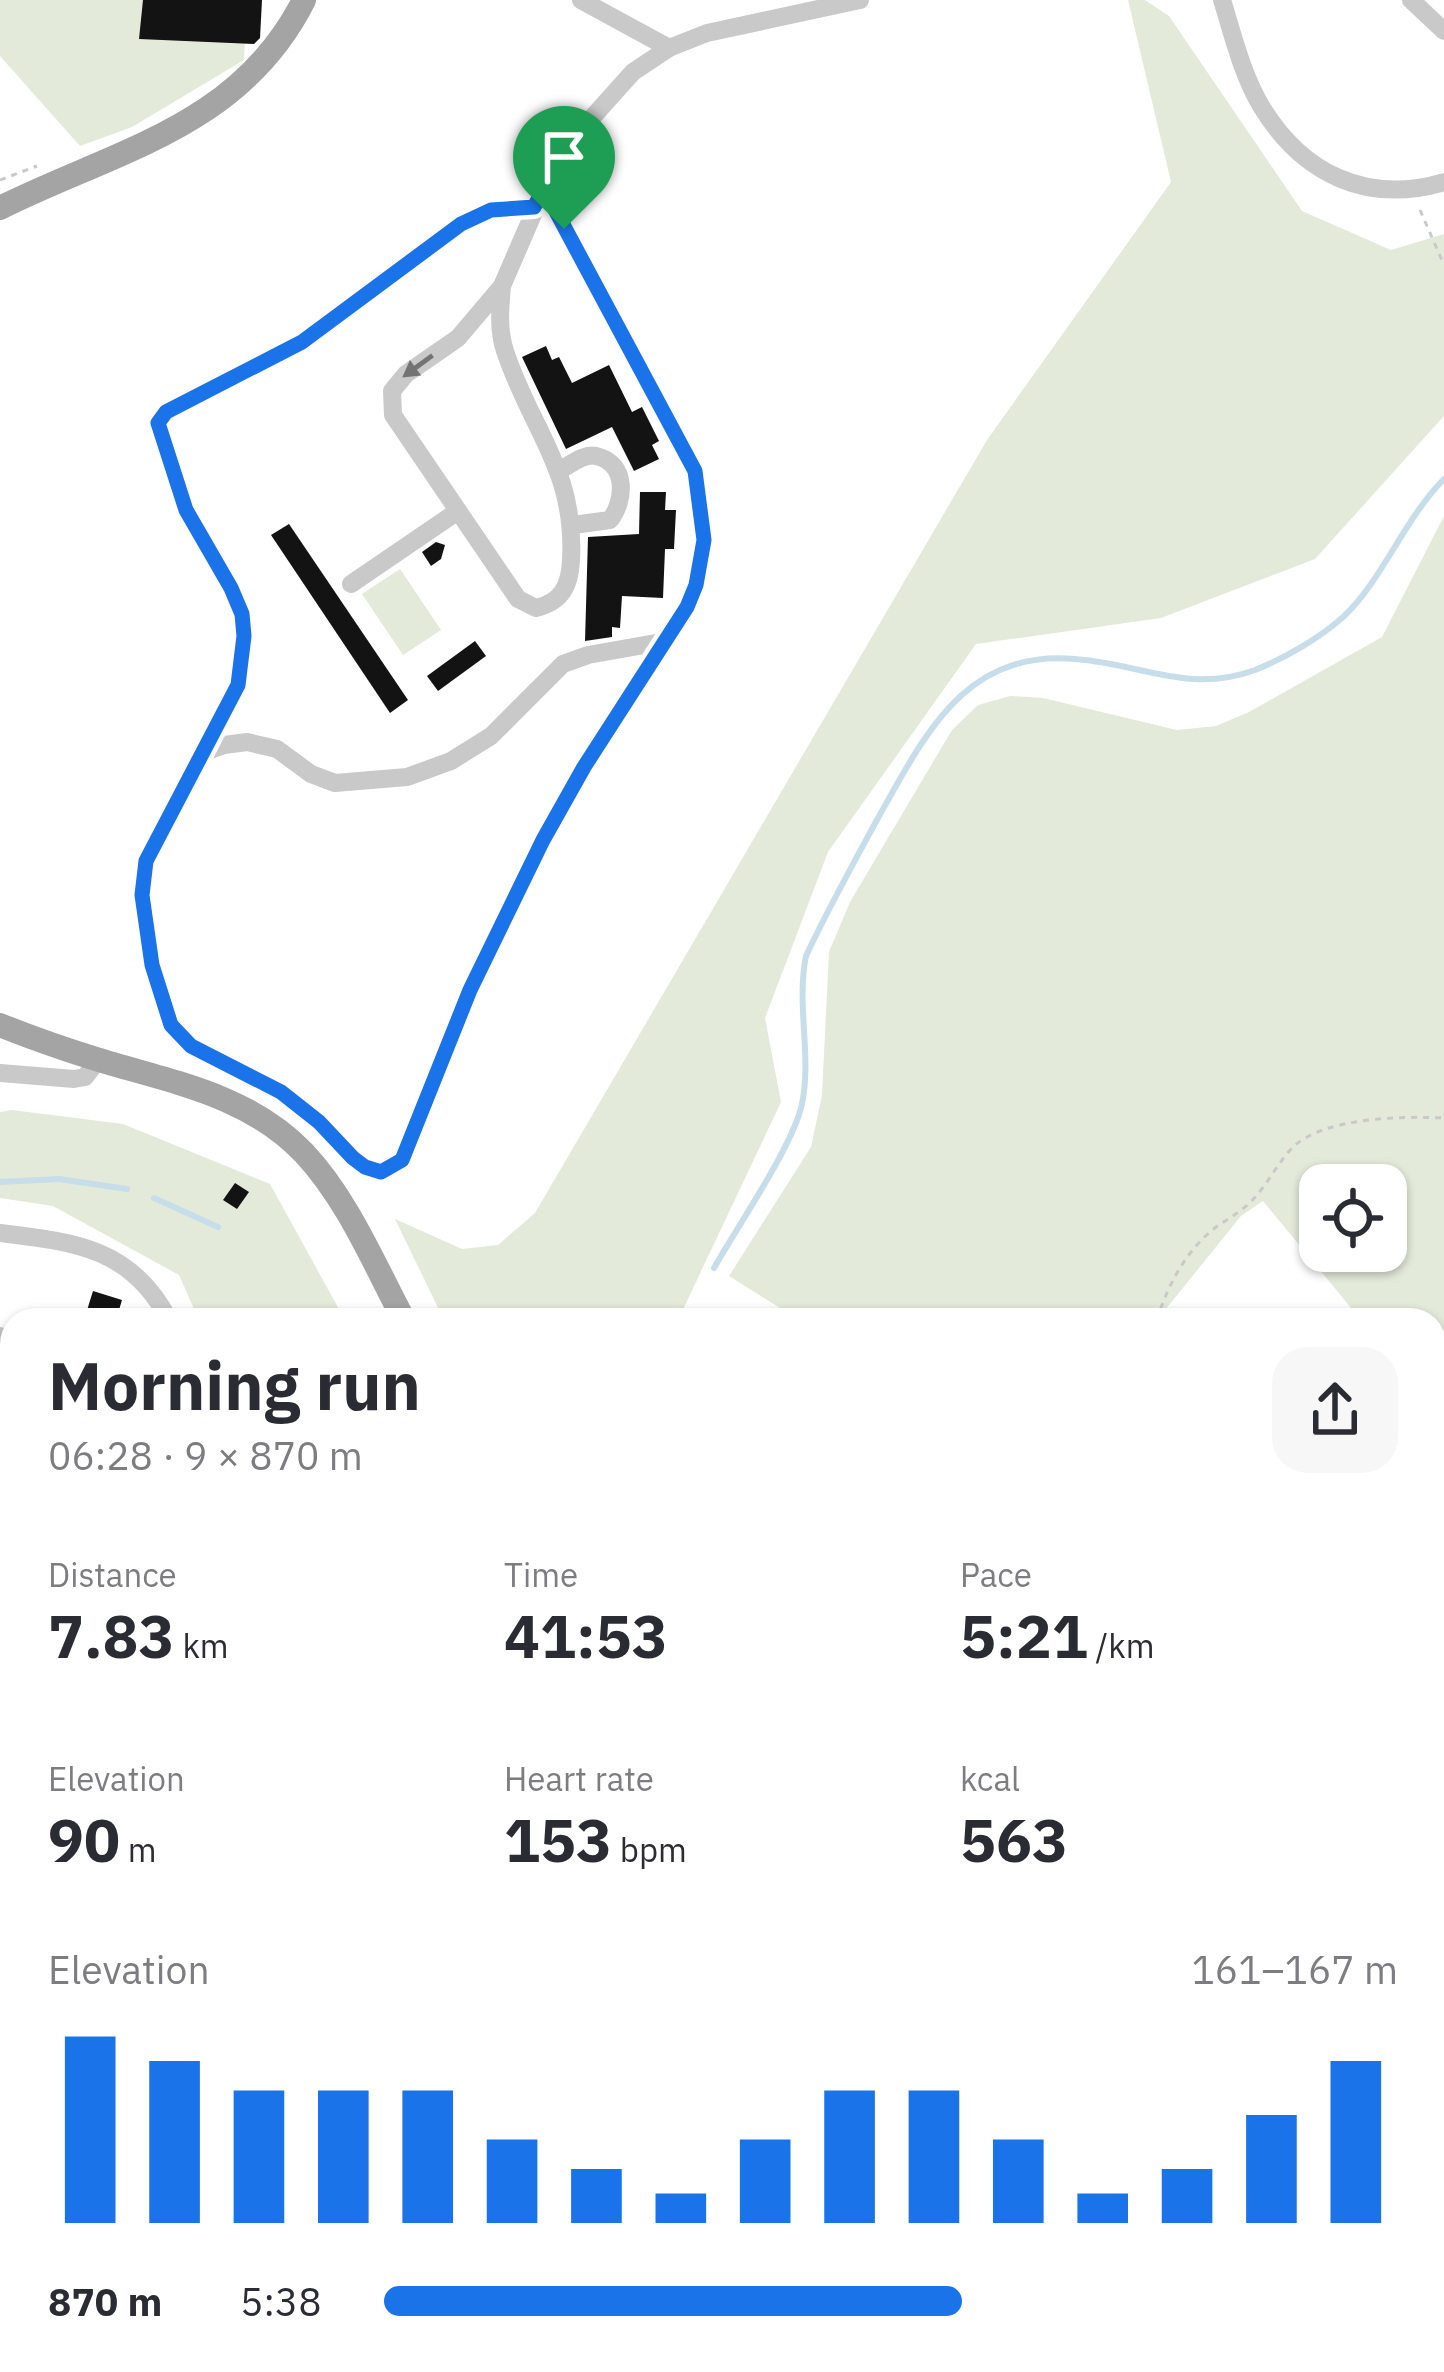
<!DOCTYPE html>
<meta charset="utf-8">
<style>
body{margin:0;font-family:"IBM Plex Sans",sans-serif;background:#f7f7f7;color:#2b2b33;height:100vh;display:flex;flex-direction:column;font-size:45px;white-space:nowrap}
*{box-sizing:border-box;margin:0}
p{font-size:39px;color:#7c7c81}
.icon{flex:none;width:66px;height:66px;fill:none;stroke:currentColor;stroke-width:2;stroke-linecap:round;stroke-linejoin:round}
.map{position:relative;flex:1;overflow:hidden}
.sheet{position:absolute;left:0px;top:1308px;width:1446px;height:1065px;display:flex;flex-direction:column;background:#fff;border-radius:36px 36px 0 0;box-shadow:0 3px 9px #0004}
.sheet>*{flex:none}
.tools{position:absolute;left:1299px;top:1164px;display:grid;gap:24px}
.tools a{display:grid;place-items:center;width:108px;height:108px;border-radius:24px;background:#fff;box-shadow:0 3px 9px #0004;font-size:60px}
.pin{position:absolute;display:grid;place-items:center;width:102px;height:102px;color:#fff;margin:-123px -51px;border-radius:50% 50% 50% 0;rotate:-45deg;box-shadow:0 0 12px #0007}
.pin .icon{rotate:45deg}
.round{display:grid;place-items:center;flex:none;width:126px;height:126px;border-radius:36px;background:#f7f7f7}
.headline{display:flex;align-items:center;justify-content:space-between;height:204px;padding:0 48px}
h1{font-size:66px;font-weight:700;line-height:90px}
.stats{display:grid;grid-template-columns:repeat(3,1fr);gap:18px;height:204px;padding:12px 48px}
.stats div{display:grid;align-content:center}
.stats b{font-size:60px;font-weight:700}
.stats small{font-size:33px;font-weight:400}
.stats p{font-size:33px}
.chart{height:336px;padding:24px 48px}
.chart p{display:flex;justify-content:space-between}
.chart svg{width:100%;height:216px;margin-top:12px;stroke:#1a73e8;stroke-width:6}
ul{padding:0 48px;list-style:none;font-size:39px}
li{display:grid;grid-template-columns:192px 144px 1fr;align-items:center;height:90px}
li i{height:30px;border-radius:15px;background:#1a73e8}
.map>svg:first-child{display:block}
.green{fill:#e3eada;fill-rule:evenodd}
.lines{fill:none;stroke-linecap:round;stroke-linejoin:round}
.stream{stroke:#c7dde9;stroke-width:6}
.building{fill:#131313}
.path{stroke:#c9c9c9;stroke-width:3;stroke-dasharray:6 6;stroke-linecap:butt}
.minor{stroke:#c9c9c9;stroke-width:18}
.major{stroke:#a4a4a4;stroke-width:24}
.oneway{fill:#737373}
.route-casing{stroke:#fff;stroke-width:24}
.route{stroke:#1a73e8;stroke-width:15}
</style>
<div class="map">
<svg width="1444" height="2372" viewBox="0 0 1444 2372">
<rect width="100%" height="100%" fill="#fff"/>
<!-- green -->
<g class="green">
<path d="M 0,0 L 247,0 L 244,60 L 132,127 L 80,146 L 0,56 Z"/>
<path d="M 1128,0 L 1145,0 L 1169,16 L 1302,211 L 1391,250 L 1444,234 L 1444,416 L 1315,559 L 1161,618 L 976,644 L 828,852 L 765,1018 L 781,1102 L 678,1320 L 444,1320 L 395,1219 L 462,1249 L 498,1245 L 535,1213 L 987,440 L 1171,182 Z"/>
<path d="M 1444,516 L 1444,1577 L 1434,1565 L 1434,1320 L 1361,1320 L 1263,1201 L 1241,1216 L 1157,1320 L 799,1320 L 729,1276 L 811,1147 L 822,1095 L 829,952 L 850,902 L 952,730 L 978,705 L 1010,696 L 1043,698 L 1177,730 L 1216,726 L 1249,712 L 1382,637 ZM 1320,1185 L 1386,1185 L 1386,1251 L 1320,1251 Z"/>
<path d="M 400,569 L 441,630 L 403,655 L 362,594 Z"/>
<path d="M 12,1110 L 123,1124 L 270,1184 L 345,1320 L 199,1320 L 179,1275 L 53,1206 L 0,1198 L 0,1112 Z"/>
<path d="M 1434,2085 L 1444,2091 L 1444,2203 L 1434,2196 Z"/>
</g>
<g class="lines">
<!-- stream -->
<g class="stream">
<path d="M 0,1182 L 59,1179 L 127,1189"/>
<path d="M 154,1198 L 218,1227"/>
<path d="M 714,1268 C 737,1227 793,1146 802,1104 C 812,1055 796,1005 806,956 C 828,909 853,864 878,818 C 927,731 967,645 1085,660 C 1148,667 1192,693 1255,670 C 1285,658 1318,639 1342,618 C 1381,583 1404,519 1444,479"/>
<path d="M 174,2372 L 187,2361"/>
</g>
</g>
<!-- building -->
<g class="building">
<path d="M 143,0 L 262,0 L 260,38 L 254,44 L 139,39 Z"/>
<path d="M 546,346 L 552,360 L 559,357 L 572,383 L 609,365 L 632,412 L 642,407 L 659,441 L 652,445 L 659,459 L 634,471 L 612,427 L 566,449 L 522,357 Z"/>
<path d="M 640,492 L 666,492 L 665,510 L 676,510 L 674,549 L 665,549 L 663,598 L 622,596 L 620,628 L 612,627 L 612,637 L 585,641 L 588,537 L 639,534 Z"/>
<path d="M 289,524 L 408,700 L 390,713 L 271,535 Z"/>
<path d="M 436,542 L 445,545 L 441,559 L 431,566 L 422,552 Z"/>
<path d="M 475,641 L 486,656 L 438,691 L 427,676 Z"/>
<path d="M 235,1183 L 249,1192 L 237,1209 L 223,1200 Z"/>
<path d="M 93,1291 L 122,1300 L 116,1320 L 84,1320 Z"/>
</g>
<g class="lines">
<!-- path -->
<g class="path">
<path d="M 0,180 L 37,166"/>
<path d="M 1420,210 L 1444,265"/>
<path d="M 1157,1320 C 1167,1286 1187,1249 1216,1227 C 1226,1220 1237,1214 1246,1206 C 1266,1189 1275,1166 1292,1148 C 1323,1117 1403,1116 1444,1118"/>
</g>
<!-- minor -->
<g class="minor">
<path d="M 581,0 L 669,48"/>
<path d="M 1222,0 C 1233,35 1242,74 1261,106 C 1302,174 1367,205 1444,182"/>
<path d="M 1411,0 L 1444,31"/>
<path d="M 534,207 L 491,210 L 461,224 L 302,342 L 167,413 L 158,423 L 186,510 L 231,588 L 242,613 L 245,636 L 238,685 L 146,861 L 143,895 L 152,965 L 171,1025 L 180,1036 L 203,1054 L 281,1092 L 318,1122 L 353,1158 L 365,1167 L 381,1171 L 402,1160 L 469,990 L 543,840 L 584,767 L 687,607 L 701,563 L 704,540 L 701,494 L 686,450 L 544,189"/>
<path d="M 502,286 C 500,308 498,330 505,351 C 531,430 576,470 571,560 C 570,585 562,602 536,608 L 518,599 L 393,415 L 392,391 L 406,374 L 458,338 L 502,286 L 544,189 L 589,121 L 633,72 L 669,48 L 707,33 L 860,0"/>
<path d="M 560,470 C 570,465 584,453 596,456 C 628,463 625,501 610,520 L 573,525"/>
<path d="M 351,584 L 458,511"/>
<path d="M 202,753 L 224,745 L 247,742 L 277,749 L 311,774 L 335,783 L 407,777 L 451,761 L 491,736 L 563,664 L 588,655 L 667,641"/>
<path d="M 0,1073 L 74,1079 L 85,1077 L 98,1060"/>
<path d="M 0,1233 C 74,1242 131,1247 169,1320"/>
<path d="M 0,1336 L 12,1341"/>
<path d="M 0,1526 L 12,1514"/>
<path d="M 0,1594 L 12,1604"/>
<path d="M 1434,1633 L 1444,1648"/>
<path d="M 0,1763 L 12,1781"/>
<path d="M 1434,2029 L 1444,2035"/>
<path d="M 1434,2227 L 1444,2233"/>
<path d="M 1434,2301 L 1444,2262"/>
<path d="M 1434,2322 L 1444,2308"/>
<path d="M 859,2361 L 869,2372"/>
<path d="M 1170,2372 L 1173,2361"/>
<path d="M 1408,2372 L 1413,2361"/>
</g>
<!-- major -->
<g class="major">
<path d="M 0,208 C 116,150 240,127 304,0"/>
<path d="M 0,1025 C 32,1038 64,1049 96,1059 C 170,1082 248,1094 304,1153 C 348,1200 374,1264 404,1320"/>
<path d="M 1434,1765 L 1444,1767"/>
</g>
</g>
<!-- one-way arrows -->
<defs><path id="oneway-solid" d="M-6-.8H1V-3.2L6.5 0L1 3.2V.8H-6Z" transform="scale(3)"/></defs>
<use class="oneway" href="#oneway-solid" transform="translate(418 366) rotate(144)"/>
<g class="lines">
<!-- route casing -->
<g class="route-casing">
<path id="route" d="M 544,189 L 695,471 L 704,540 L 696,585 L 687,607 L 584,767 L 543,840 L 470,990 L 402,1160 L 381,1172 L 365,1167 L 353,1158 L 319,1122 L 281,1092 L 191,1046 L 171,1025 L 152,965 L 142,895 L 146,861 L 238,685 L 244,636 L 242,614 L 231,588 L 186,510 L 158,423 L 166,412 L 302,342 L 461,224 L 491,210 L 534,207 Z"/>
</g>
<!-- route -->
<use href="#route" class="route"/>
</g>
</svg>
<div class="tools">
<a><svg class="icon" aria-label="locate" viewBox="0 0 24 24"><circle cx="12" cy="12" r="6"/><path d="M12 2v4M12 18v4M2 12h4M18 12h4"/></svg></a>
</div>
<div class="pin" style="left:564px;top:229px;background:#1e9e55"><svg class="icon" aria-label="arrive" viewBox="0 0 24 24"><path d="M6 21V4h12l-3 4 3 4H6"/></svg></div>
<section class="sheet">
<div class="headline"><div><h1>Morning run</h1><p>06:28 · 9 × 870 m</p></div><a class="round"><svg class="icon" aria-label="share" viewBox="0 0 24 24"><path d="M12 15V3M7 8l5-5 5 5M5 13v7h14v-7"/></svg></a></div>
<div class="stats">
<div><p>Distance</p><b>7.83<small> km</small></b></div>
<div><p>Time</p><b>41:53</b></div>
<div><p>Pace</p><b>5:21<small> /km</small></b></div>
</div>
<div class="stats">
<div><p>Elevation</p><b>90<small> m</small></b></div>
<div><p>Heart rate</p><b>153<small> bpm</small></b></div>
<div><p>kcal</p><b>563</b></div>
</div>
<div class="chart"><p><span>Elevation</span>161–167 m</p>
<svg viewBox="0 0 160 44" preserveAspectRatio="none"><path d="M5 44V6M15 44V11M25 44V17M35 44V17M45 44V17M55 44V27M65 44V33M75 44V38M85 44V27M95 44V17M105 44V17M115 44V27M125 44V38M135 44V33M145 44V22M155 44V11"/></svg>
</div>
<ul>
<li><b>870 m</b>5:38<i style="width:57%"></i></li>
</ul>
</section>
</div>
